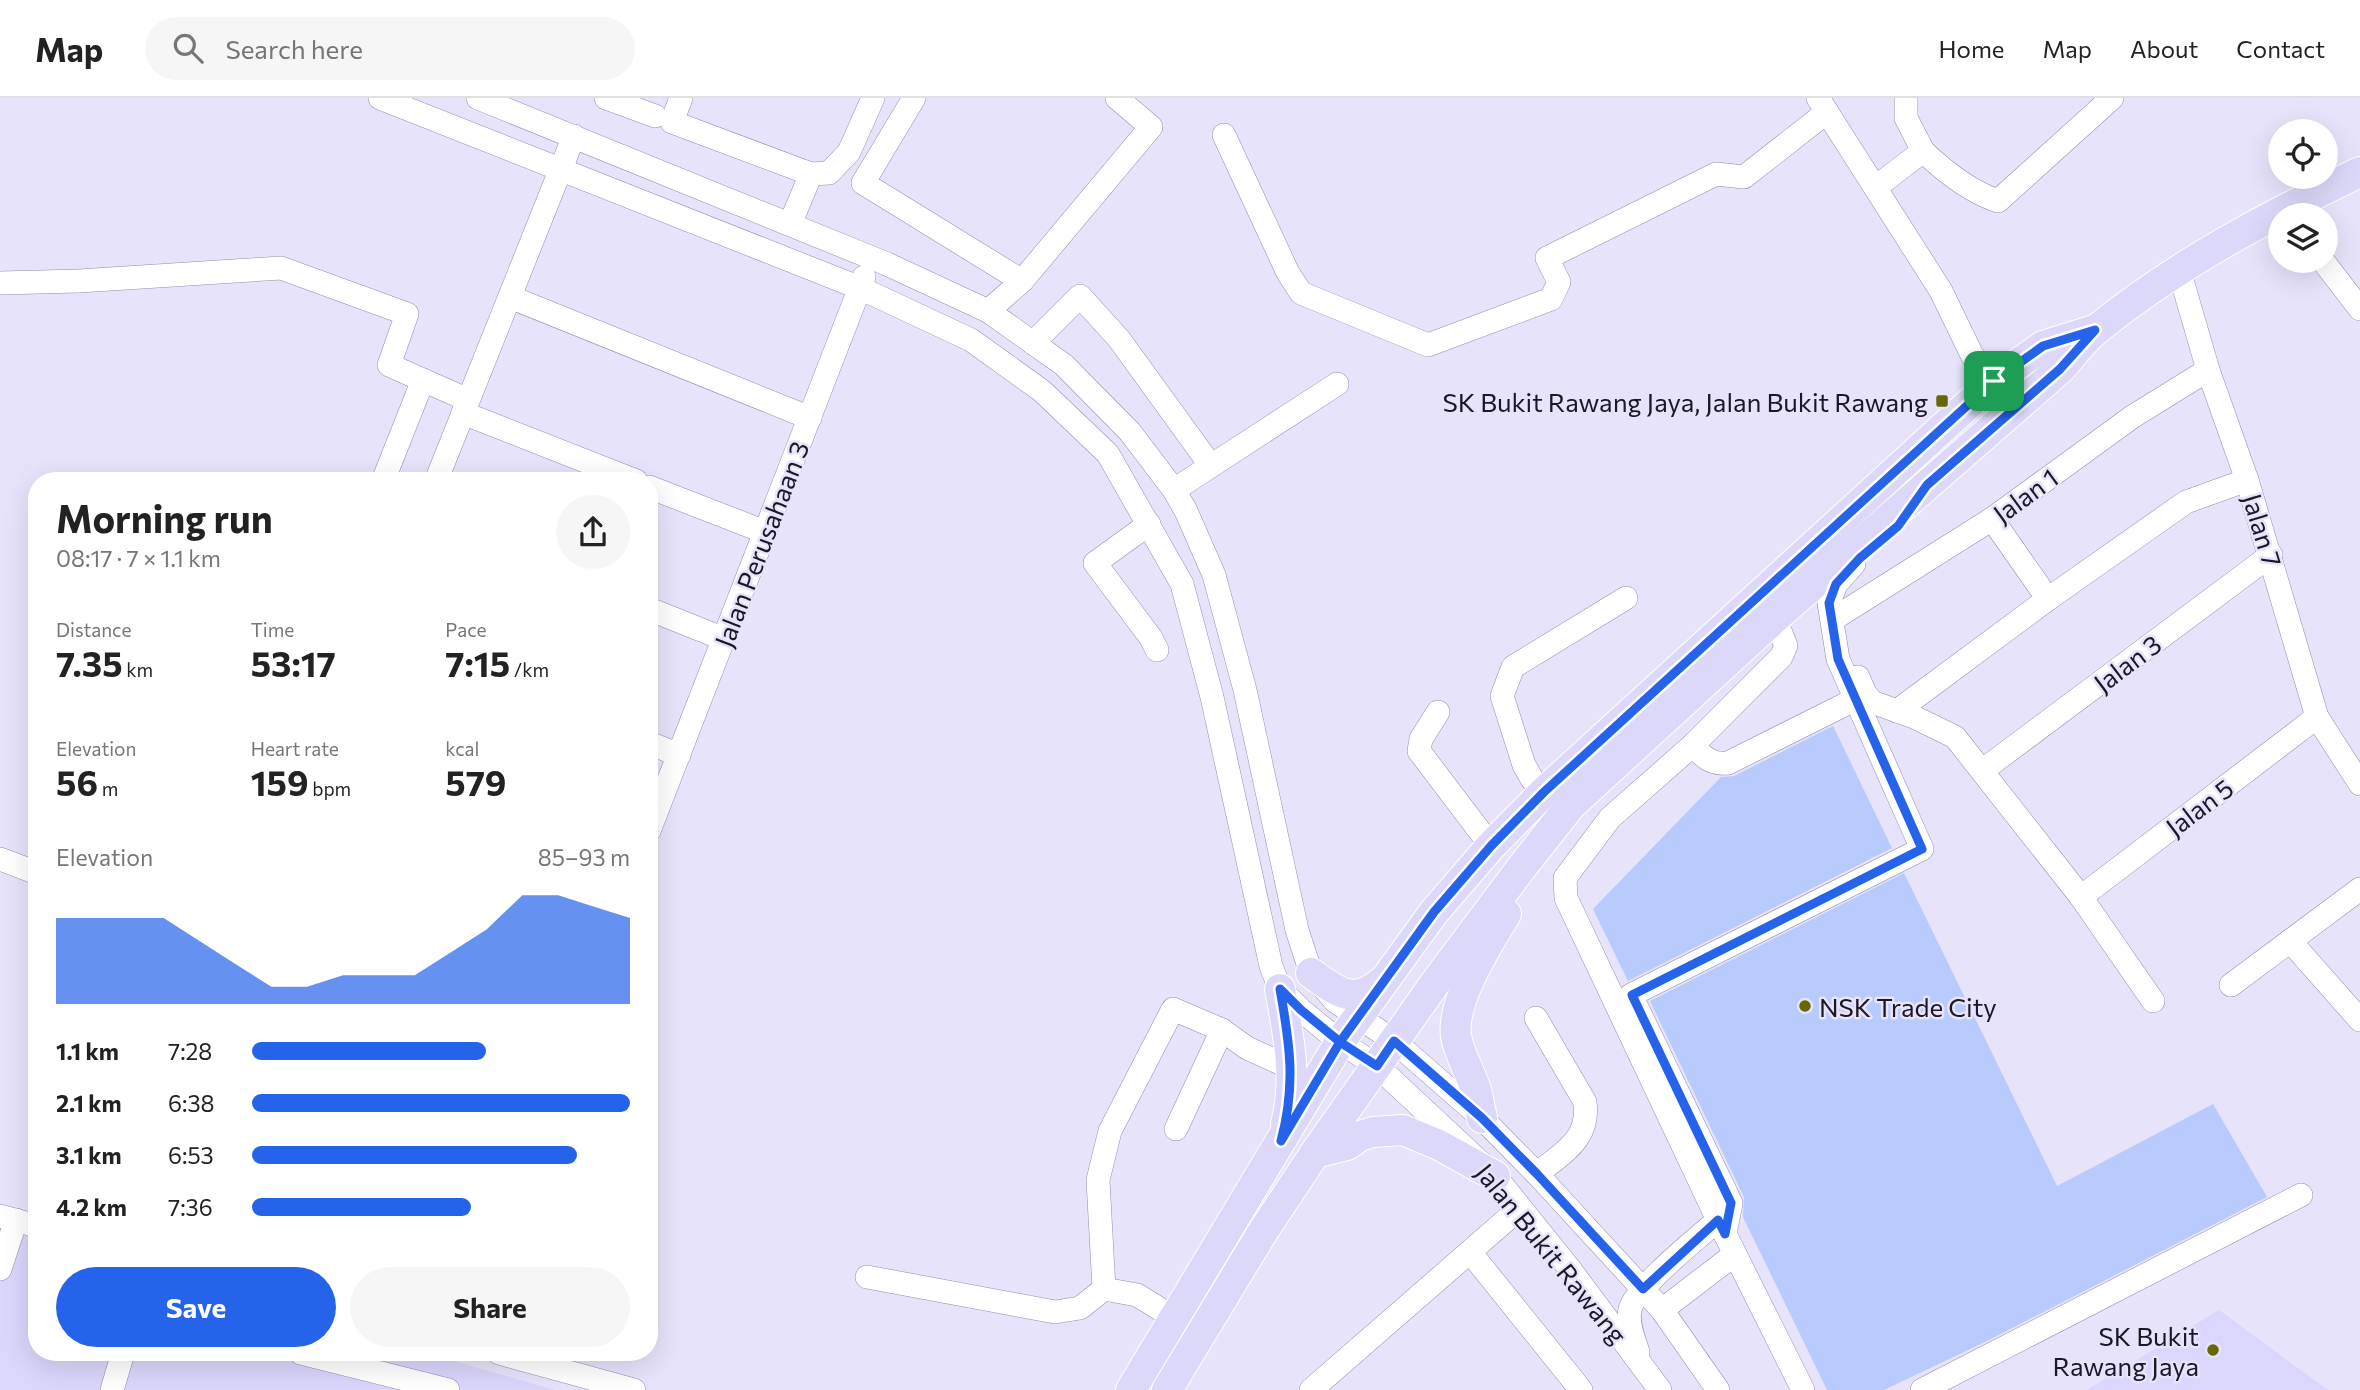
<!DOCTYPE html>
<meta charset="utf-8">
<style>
body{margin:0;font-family:Commissioner,sans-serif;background:#f6f6f6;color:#222;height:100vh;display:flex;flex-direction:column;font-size:26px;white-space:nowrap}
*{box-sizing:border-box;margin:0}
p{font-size:23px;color:#767676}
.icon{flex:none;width:38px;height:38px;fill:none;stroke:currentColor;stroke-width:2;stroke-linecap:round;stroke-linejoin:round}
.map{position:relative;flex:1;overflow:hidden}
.details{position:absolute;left:28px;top:374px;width:630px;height:889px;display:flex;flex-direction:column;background:#fff;border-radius:28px;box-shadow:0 7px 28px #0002}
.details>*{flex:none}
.buttons{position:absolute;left:2268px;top:21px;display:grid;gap:14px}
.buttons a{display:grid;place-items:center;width:70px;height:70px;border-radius:50%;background:#fff;box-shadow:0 7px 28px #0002;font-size:35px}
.pin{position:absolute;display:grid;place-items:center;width:60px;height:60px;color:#fff;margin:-30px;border-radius:14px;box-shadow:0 4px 10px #0006}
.round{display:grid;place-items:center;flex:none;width:74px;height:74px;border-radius:37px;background:#f6f6f6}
.summary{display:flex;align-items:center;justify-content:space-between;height:119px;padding:0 28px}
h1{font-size:38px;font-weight:700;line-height:52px}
.metrics{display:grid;grid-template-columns:repeat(3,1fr);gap:10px;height:119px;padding:7px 28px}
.metrics div{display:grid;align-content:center}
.metrics b{font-size:35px;font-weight:700}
.metrics small{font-size:19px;font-weight:400}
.metrics p{font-size:19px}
.chart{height:196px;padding:14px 28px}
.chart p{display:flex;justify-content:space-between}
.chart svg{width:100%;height:126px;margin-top:7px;fill:#2563eb;opacity:.7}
.cta{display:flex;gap:14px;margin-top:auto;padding:14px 28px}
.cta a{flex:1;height:80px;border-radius:42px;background:#2563eb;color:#fff;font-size:28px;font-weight:700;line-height:80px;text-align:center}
.cta a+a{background:#f6f6f6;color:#222}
ul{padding:0 28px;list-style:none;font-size:23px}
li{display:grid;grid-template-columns:112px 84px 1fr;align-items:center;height:52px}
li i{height:18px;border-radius:9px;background:#2563eb}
header{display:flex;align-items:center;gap:42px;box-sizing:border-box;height:98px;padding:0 35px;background:#fff;border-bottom:2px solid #e0e0e0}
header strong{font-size:33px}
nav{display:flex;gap:38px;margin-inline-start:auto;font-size:24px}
.search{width:490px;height:63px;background:#f6f6f6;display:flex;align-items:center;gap:18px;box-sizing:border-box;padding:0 24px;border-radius:38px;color:#767676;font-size:26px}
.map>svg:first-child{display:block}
.built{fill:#dad6fc}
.building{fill:#b9cafd}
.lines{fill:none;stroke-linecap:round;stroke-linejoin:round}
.minor-casing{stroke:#928db3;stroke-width:24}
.major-casing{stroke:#fff;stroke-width:32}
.minor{stroke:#fff;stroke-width:23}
.major{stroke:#dcd8f9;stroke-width:30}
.route-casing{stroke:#fff;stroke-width:14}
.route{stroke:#2563eb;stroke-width:9}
.poi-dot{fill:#676804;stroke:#e6e3fb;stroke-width:2.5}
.labels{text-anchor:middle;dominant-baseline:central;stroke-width:5;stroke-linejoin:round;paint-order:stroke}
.poi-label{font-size:26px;fill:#1a1826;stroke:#e6e3fb;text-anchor:end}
.street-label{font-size:26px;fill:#1a1826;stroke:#e6e3fb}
</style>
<header>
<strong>Map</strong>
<div class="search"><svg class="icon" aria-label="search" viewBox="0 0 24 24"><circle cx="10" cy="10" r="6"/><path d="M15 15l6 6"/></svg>Search here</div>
<nav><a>Home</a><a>Map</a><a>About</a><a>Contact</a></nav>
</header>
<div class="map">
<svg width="2360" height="1292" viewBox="0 0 2360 1292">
<rect width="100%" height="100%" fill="#e6e3fb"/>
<!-- built -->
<g class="built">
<path d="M 0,1130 L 37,1141 L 37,1255 L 427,1255 L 555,1292 L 0,1292 Z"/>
<path d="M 2219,1212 L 2328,1292 L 2087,1292 Z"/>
</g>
<!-- building -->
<g class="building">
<path d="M 1833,628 L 1892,750 L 1628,883 L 1593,811 L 1721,679 L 1734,678 Z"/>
<path d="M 1904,775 L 2057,1088 L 2213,1006 L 2267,1099 L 1989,1242 L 1884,1292 L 1827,1292 L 1743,1119 L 1744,1099 L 1650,903 Z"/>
</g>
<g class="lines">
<!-- minor casing -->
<g class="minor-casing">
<g id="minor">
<path d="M 380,0 L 860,190 L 971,242 L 1042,293 L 1108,356 L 1182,486 L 1212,599 L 1271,868 L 1280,891 L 1301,912 L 1340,944 L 1377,968 L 1495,1078 L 1569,1170 L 1660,1292"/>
<path d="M 478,0 L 887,166 L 988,213 L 1064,267 L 1130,334 L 1174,392 L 1186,413 L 1214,477 L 1245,592 L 1297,832 L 1311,875 L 1335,903 L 1394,943 L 1482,1020 L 1537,1076 L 1662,1212 L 1718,1292"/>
<path d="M 606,0 L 655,18"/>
<path d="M 681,0 L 672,24 L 811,76 L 790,126"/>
<path d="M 914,0 L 863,85 L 1022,183"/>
<path d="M 1818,0 L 1941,193 L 1972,257 L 1994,283"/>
<path d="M 1906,0 L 1906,20 L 1923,53"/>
<path d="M 1224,37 L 1288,175 L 1301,195 L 1428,247 L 1551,201 L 1559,184 L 1547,160 L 1716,76 L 1744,79 L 1827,14"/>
<path d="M 811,76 L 829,75 L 849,54 L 873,0"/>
<path d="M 1876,89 L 1923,53 C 1944,73 1971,94 1998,103 L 2112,0"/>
<path d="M 2323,163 L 2360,211"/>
<path d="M 2179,172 L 2208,272 L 2247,382 L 2317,619 L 2360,686"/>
<path d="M 0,185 L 79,183 L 281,170 L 407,216 L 389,267 L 468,302"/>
<path d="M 510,199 L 810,320"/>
<path d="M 988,213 L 1022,183 L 1151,29 L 1117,0"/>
<path d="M 1033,245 L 1080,198 L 1119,241 L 1211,368"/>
<path d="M 463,315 L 636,383"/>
<path d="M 383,383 L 423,282"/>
<path d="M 436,383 L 574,38"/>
<path d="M 649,389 L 765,434"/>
<path d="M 1174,392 L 1337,286"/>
<path d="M 1992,421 L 2048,501"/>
<path d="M 1149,426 L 1095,465 L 1151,540 L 1157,552"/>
<path d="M 649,511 L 724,541"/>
<path d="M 1838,518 L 1992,421 L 2132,319 L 2208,272"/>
<path d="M 1775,520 L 1786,548 L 1781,559 L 1693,647 L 1610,720 L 1565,780 L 1566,800 L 1718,1122 L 1803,1292"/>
<path d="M 1858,579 L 1865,595 L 1872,604 L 1914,619 L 1955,639 L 2081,799 L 2153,903"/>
<path d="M 1897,613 L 2048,501 L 2186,404 L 2247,382"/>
<path d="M 1438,614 L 1421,641 L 1419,653 L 1491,748"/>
<path d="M 649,645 L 679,657"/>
<path d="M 1693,647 C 1703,659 1711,667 1728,665 L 1856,601"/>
<path d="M 1983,672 L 2271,457"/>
<path d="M 1544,694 L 1532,681 L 1524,667 L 1502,598 L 1513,569 L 1626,500"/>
<path d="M 649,733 L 864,179"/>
<path d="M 0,761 L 37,775"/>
<path d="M 2081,799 L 2317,619"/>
<path d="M 2290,843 L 2360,922"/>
<path d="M 2231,887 L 2360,791"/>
<path d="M 1536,920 L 1585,1004 C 1590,1042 1563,1054 1537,1076"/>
<path d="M 1176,1031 L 1222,932"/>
<path d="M 0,1118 L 37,1128"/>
<path d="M 1725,1136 L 1731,1105 L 1631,897 L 1922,751 L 1838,561 L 1829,505 L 1836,486 L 1854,466"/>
<path d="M 1470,1154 L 1581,1292"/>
<path d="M 0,1171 L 16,1122"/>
<path d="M 867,1179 L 1055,1214 L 1080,1210 L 1104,1191 L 1137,1197 L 1173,1219"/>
<path d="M 1104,1191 L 1098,1082 L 1110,1033 L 1173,911 L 1222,932 L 1247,950 L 1291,970"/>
<path d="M 1662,1212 L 1735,1156"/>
<path d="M 1638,1254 C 1634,1241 1627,1225 1630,1211 C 1636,1189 1699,1139 1718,1122"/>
<path d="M 301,1255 L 448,1292"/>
<path d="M 499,1255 L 634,1292"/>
<path d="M 112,1292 L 123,1255"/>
<path d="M 1311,1292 L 1520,1110"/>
<path d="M 1922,1292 L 2301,1097"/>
</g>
</g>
<!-- major casing -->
<g class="major-casing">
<g id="major">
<path d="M 1311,875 C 1338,895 1355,908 1383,883"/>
<path d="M 1280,891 C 1288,935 1298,982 1286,1026"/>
<path d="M 1482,1020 C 1479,1008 1478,995 1473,984 C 1467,968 1459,955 1456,938 C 1451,904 1488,845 1506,816"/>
<path d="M 1315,1055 L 1347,1047 L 1360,1038 L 1373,1034 L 1403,1032 L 1439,1047 L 1495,1078"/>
<path d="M 1131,1292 L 1340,944 L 1434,814 L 1491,748 L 1544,694 L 1994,283 L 2043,248 L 2094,232"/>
<path d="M 1167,1292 L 1262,1135 L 1315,1055 L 1438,881 L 1522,769 L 1571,707 L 1775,520 L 2060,271 C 2072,258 2083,242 2097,231 C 2176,167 2268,118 2360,74"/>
</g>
</g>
<!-- minor -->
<use href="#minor" class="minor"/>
<!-- major -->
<use href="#major" class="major"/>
</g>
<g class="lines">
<!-- route casing -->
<g class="route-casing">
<path id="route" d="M 1994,283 L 1544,694 L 1491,748 L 1434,814 L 1340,944 L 1301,912 L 1280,891 C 1290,947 1296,987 1281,1043 L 1340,944 L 1377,968 L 1394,943 L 1482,1020 L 1537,1076 L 1643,1191 L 1718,1122 L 1725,1136 L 1731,1105 L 1632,897 L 1922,751 L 1838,561 L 1829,505 L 1836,486 L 1860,460 L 1898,428 L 1927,387 L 2060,271 L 2095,232 L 2043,248 L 1994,283"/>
</g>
<!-- route -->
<use href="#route" class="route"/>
</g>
<!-- markers -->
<g class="poi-dot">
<rect x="1935" y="296" width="14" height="14" rx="3.5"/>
<circle cx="1805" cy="908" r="7"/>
<circle cx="2213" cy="1252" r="7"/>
</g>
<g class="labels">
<!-- poi labels -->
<g class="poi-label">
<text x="1928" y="303">SK Bukit Rawang Jaya, Jalan Bukit Rawang</text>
<text x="1819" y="908" text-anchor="start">NSK Trade City</text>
<text x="2199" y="1237">SK Bukit<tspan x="2199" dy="30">Rawang Jaya</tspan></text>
</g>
<!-- street labels -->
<g class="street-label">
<text transform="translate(2025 397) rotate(-36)">Jalan 1</text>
<text transform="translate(2263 432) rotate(73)">Jalan 7</text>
<text transform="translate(761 446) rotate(-69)">Jalan Perusahaan 3</text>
<text transform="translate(2127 565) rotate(-37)">Jalan 3</text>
<text transform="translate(2199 709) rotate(-37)">Jalan 5</text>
<text transform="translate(1552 1155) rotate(51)">Jalan Bukit Rawang</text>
</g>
</g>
</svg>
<div class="buttons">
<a><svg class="icon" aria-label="locate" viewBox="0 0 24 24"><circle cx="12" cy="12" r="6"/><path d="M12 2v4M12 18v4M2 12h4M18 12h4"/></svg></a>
<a><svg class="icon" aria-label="layers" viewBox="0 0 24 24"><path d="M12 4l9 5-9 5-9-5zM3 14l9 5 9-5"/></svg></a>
</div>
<div class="pin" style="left:1994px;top:283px;background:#1e9e55"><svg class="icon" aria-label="arrive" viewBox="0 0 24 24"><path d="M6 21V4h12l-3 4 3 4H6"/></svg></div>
<section class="details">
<div class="summary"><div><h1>Morning run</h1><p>08:17 · 7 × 1.1 km</p></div><a class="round"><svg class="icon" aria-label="share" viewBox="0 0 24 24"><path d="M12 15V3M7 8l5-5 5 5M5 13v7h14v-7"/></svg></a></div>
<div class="metrics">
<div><p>Distance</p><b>7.35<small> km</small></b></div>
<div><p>Time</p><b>53:17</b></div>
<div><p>Pace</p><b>7:15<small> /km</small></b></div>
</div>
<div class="metrics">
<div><p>Elevation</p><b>56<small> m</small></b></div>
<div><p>Heart rate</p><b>159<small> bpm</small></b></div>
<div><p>kcal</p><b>579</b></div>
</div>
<div class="chart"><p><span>Elevation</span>85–93 m</p>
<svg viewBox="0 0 160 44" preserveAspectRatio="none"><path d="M0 44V14L10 14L20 14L30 14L40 22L50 30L60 38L70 38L80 34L90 34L100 34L110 26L120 18L130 6L140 6L150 10L160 14V44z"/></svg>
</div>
<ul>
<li><b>1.1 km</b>7:28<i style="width:62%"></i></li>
<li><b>2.1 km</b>6:38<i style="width:100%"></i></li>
<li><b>3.1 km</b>6:53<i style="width:86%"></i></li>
<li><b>4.2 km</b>7:36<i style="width:58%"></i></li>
</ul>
<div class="cta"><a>Save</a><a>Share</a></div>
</section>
</div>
